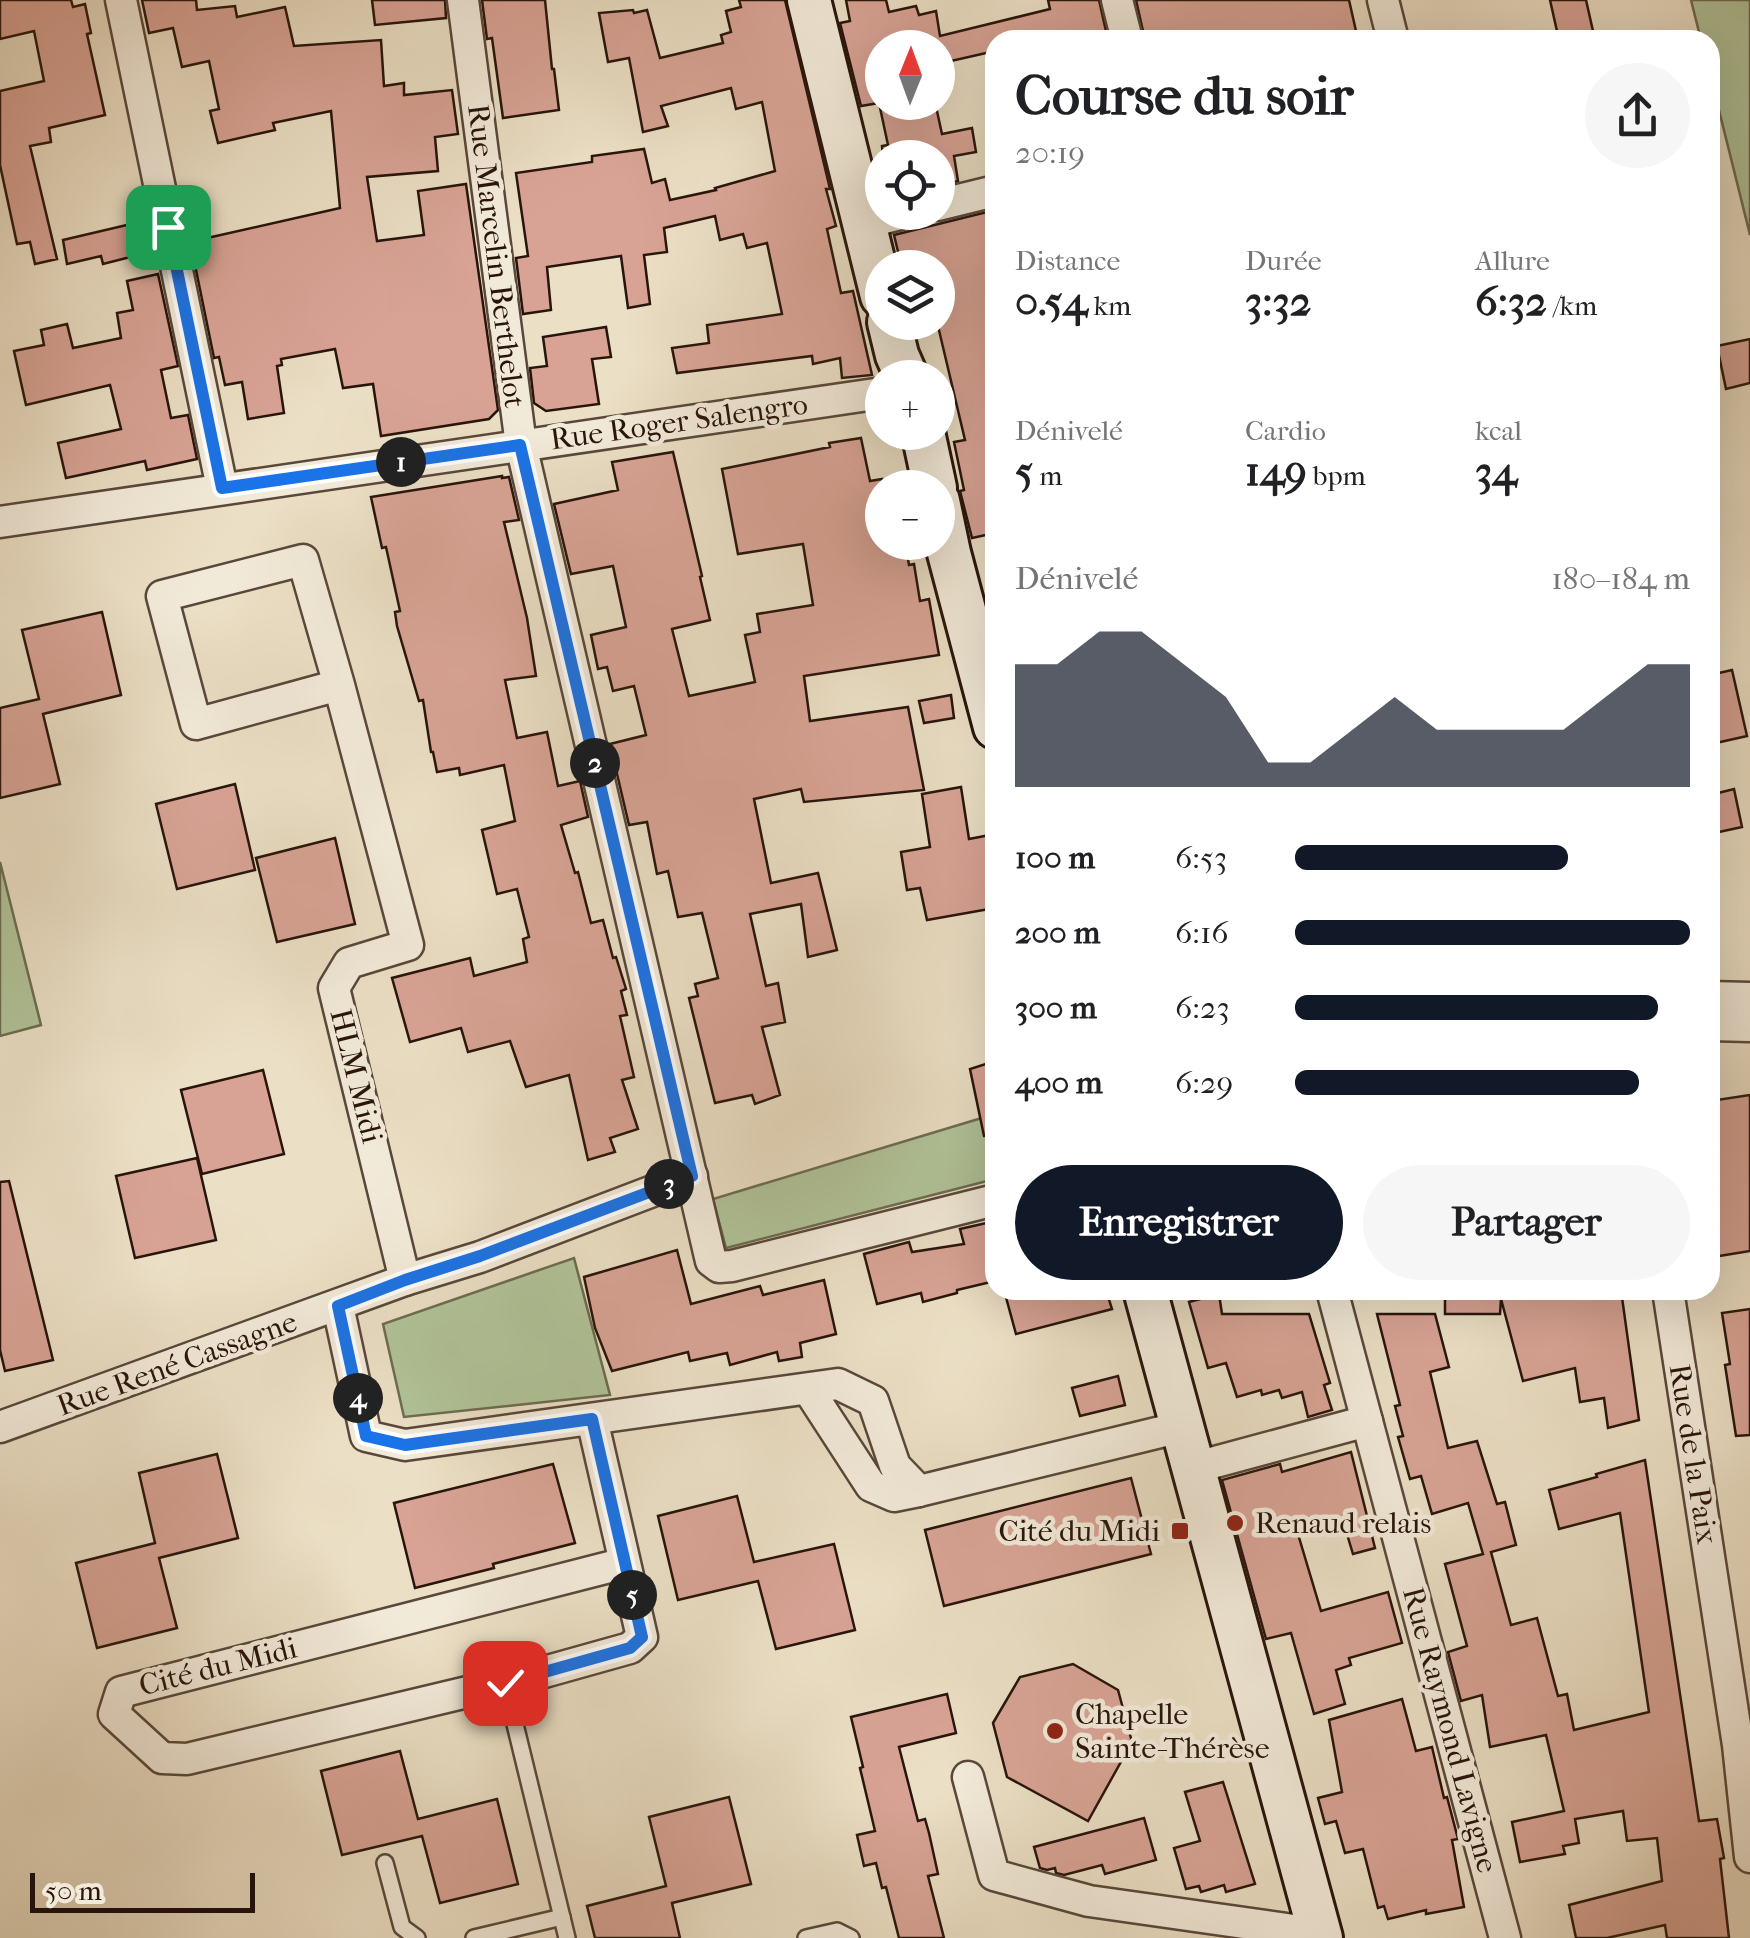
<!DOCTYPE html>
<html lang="fr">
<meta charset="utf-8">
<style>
body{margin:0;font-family:"IM FELL French Canon",serif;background:#f6f6f6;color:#202124;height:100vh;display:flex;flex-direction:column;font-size:38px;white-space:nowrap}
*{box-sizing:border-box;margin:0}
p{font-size:32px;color:#757577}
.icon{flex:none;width:55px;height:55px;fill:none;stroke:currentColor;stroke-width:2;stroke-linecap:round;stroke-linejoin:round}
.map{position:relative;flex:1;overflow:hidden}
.sheet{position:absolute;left:985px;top:30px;width:735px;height:1270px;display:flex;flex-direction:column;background:#fff;border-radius:30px;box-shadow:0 10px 40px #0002}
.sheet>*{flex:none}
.needle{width:65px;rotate:1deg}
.fabs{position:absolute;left:865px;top:30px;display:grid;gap:20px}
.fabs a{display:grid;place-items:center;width:90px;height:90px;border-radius:50%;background:#fff;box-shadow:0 10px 40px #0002;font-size:50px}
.scale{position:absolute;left:30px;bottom:25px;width:225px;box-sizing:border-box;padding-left:10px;border:5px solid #28140b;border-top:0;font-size:28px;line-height:35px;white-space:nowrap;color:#28140b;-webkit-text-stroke:8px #f2ead9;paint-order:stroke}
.pin{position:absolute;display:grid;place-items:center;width:85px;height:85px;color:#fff;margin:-42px;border-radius:20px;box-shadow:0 5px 15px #0006}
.km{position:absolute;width:50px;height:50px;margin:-25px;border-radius:50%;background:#222;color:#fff;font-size:28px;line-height:50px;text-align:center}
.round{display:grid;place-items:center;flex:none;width:105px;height:105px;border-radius:52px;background:#f6f6f6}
.headline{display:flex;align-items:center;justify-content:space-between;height:170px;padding:0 30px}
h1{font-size:55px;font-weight:700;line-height:75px}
.metrics{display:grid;grid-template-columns:repeat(3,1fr);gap:15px;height:170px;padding:10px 30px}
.metrics div{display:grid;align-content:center}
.metrics b{font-size:42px;font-weight:700}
.metrics small{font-size:28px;font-weight:400}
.metrics p{font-size:28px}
.chart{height:280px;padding:20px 30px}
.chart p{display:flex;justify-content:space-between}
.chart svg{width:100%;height:180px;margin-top:10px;fill:#111827;opacity:.7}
.action{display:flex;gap:20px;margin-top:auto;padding:20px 30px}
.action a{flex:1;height:115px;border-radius:60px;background:#111827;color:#fff;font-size:40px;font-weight:700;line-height:115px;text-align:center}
.action a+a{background:#f6f6f6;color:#202124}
ul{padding:0 30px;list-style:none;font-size:32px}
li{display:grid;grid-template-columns:160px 120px 1fr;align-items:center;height:75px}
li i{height:25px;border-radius:12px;background:#111827}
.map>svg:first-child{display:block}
.green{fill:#b1c399;stroke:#6c6c52;stroke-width:2.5}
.building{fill:#d8a395;stroke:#28140b;stroke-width:2.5}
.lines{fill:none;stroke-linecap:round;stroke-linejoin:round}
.lane-casing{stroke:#59473a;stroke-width:20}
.street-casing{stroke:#59473a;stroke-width:35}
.secondary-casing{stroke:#28140b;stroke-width:48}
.lane{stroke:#f2ead9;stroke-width:15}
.street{stroke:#f2ead9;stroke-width:30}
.secondary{stroke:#f2ead9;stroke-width:42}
.route-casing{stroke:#fff;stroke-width:20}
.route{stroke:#1a73e8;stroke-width:12}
.poi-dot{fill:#8f2418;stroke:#f2ead9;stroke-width:4}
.labels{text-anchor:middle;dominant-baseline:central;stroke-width:9;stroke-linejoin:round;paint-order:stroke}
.street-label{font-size:30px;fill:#28140b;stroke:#f2ead9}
.poi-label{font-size:30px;fill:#28140b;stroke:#f2ead9;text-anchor:start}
</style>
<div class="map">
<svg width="1750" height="1938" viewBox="0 0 1750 1938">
<rect width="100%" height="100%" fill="#ebdfc5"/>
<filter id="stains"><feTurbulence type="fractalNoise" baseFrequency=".002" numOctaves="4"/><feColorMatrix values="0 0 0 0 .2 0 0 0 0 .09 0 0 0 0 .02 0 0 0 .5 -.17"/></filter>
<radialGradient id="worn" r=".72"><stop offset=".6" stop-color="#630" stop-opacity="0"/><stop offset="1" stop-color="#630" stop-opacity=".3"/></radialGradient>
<!-- green -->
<g class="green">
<path d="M 1691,0 L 1750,0 L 1750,235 L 1710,74 L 1710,40 L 1701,40 Z"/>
<path d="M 0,862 L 41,1025 L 0,1036 Z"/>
<path d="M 995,1114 L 995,1179 L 726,1248 L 713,1199 Z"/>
<path d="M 574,1258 L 610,1395 L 404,1417 L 383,1324 Z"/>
</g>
<!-- building -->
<g class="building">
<path d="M 0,0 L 71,0 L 73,7 L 85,4 L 91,33 L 87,34 L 105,115 L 49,128 L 51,142 L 30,146 L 57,259 L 35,264 L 30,242 L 17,244 L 0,165 L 0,91 L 44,81 L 34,31 L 0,39 Z"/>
<path d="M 142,0 L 196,0 L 197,10 L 235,6 L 237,17 L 285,7 L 294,46 L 381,40 L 384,86 L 404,83 L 404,95 L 452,90 L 458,134 L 435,137 L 438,171 L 367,177 L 377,241 L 424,235 L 418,191 L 466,184 L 498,410 L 489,419 L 381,436 L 373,384 L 343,388 L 335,349 L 281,359 L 282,365 L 277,366 L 284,413 L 248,419 L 242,382 L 225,385 L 219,357 L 214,358 L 195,265 L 199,264 L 194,241 L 340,208 L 331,111 L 273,123 L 275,130 L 218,143 L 210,111 L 219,109 L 209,61 L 182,67 L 173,28 L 149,33 Z"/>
<path d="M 372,0 L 445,0 L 446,18 L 375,25 Z"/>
<path d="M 482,0 L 545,0 L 552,69 L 554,69 L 559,110 L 503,118 L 492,38 L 487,39 Z"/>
<path d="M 739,0 L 785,0 L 830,189 L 826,189 L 836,226 L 827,229 L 841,293 L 853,291 L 872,375 L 842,378 L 840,358 L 813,364 L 812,356 L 677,373 L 672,348 L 709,343 L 707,325 L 782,314 L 767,243 L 747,248 L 743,234 L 720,240 L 715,216 L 664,228 L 667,252 L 644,255 L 650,304 L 628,308 L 621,256 L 547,267 L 551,310 L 523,314 L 516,258 L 528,256 L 516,173 L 592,162 L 592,156 L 644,149 L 652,183 L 665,179 L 670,200 L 716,190 L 715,188 L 775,171 L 762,102 L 736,109 L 731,88 L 661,106 L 668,126 L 643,132 L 629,58 L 608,62 L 599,13 L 633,10 L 634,13 L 647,10 L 660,58 L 723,43 L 721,35 L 731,32 L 726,11 L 741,7 Z"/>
<path d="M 846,0 L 886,0 L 889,12 L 916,6 L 919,15 L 936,11 L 940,36 L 1050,9 L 1048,0 L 1099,0 L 1108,40 L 995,40 L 995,51 L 938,64 L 938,48 L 882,48 L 882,102 L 880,102 L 935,102 L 942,134 L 972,128 L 976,152 L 954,156 L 958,181 L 938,186 L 938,158 L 883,158 L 882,146 L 888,145 L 879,103 L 861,106 L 840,23 L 850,21 Z"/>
<path d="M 1136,0 L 1349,0 L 1358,40 L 1145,40 Z"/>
<path d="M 1550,0 L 1586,0 L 1595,40 L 1559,40 Z"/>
<path d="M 995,210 L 995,314 L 989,315 L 995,344 L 995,533 L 972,538 L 960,491 L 964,490 L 954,442 L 965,440 L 938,326 L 938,268 L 902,268 L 894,235 Z"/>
<path d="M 131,224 L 138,255 L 103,264 L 101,256 L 67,264 L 63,240 Z"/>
<path d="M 158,274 L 178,366 L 161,370 L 171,418 L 188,415 L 197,459 L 147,470 L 145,461 L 66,478 L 58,443 L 121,429 L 110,385 L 26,405 L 14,351 L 44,345 L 41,330 L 67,324 L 73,348 L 121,338 L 117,313 L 133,310 L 127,281 Z"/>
<path d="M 606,327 L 611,357 L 592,359 L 599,404 L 546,411 L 534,403 L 530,368 L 547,366 L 543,337 Z"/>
<path d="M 1750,339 L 1750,383 L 1726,389 L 1717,346 Z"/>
<path d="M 861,438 L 870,481 L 882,479 L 882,542 L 905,542 L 909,565 L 914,564 L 920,601 L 929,599 L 939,655 L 804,676 L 810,721 L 908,707 L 924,790 L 804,802 L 801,789 L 754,799 L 771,883 L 818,873 L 837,950 L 808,957 L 801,904 L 750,914 L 766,986 L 778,983 L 785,1022 L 762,1027 L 780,1095 L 755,1104 L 752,1095 L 715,1103 L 689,998 L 698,996 L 695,984 L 718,978 L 702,913 L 678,917 L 668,871 L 657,874 L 647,822 L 629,825 L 610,744 L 646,735 L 634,686 L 613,691 L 607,667 L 598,669 L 591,635 L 626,627 L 613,566 L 571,574 L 554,504 L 618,490 L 612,462 L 673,452 L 702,576 L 700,577 L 710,620 L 672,629 L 689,696 L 755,682 L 745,635 L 760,632 L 757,614 L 813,605 L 803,544 L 738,554 L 722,469 L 830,447 L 829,443 Z"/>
<path d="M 502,476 L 502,478 L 509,477 L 519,520 L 504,522 L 527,618 L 536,676 L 505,680 L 517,738 L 547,732 L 558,786 L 580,781 L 588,817 L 561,825 L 575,873 L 578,872 L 591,923 L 603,920 L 613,958 L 616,957 L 626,989 L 621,991 L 627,1015 L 620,1016 L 634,1077 L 622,1080 L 638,1129 L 610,1138 L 615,1152 L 588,1160 L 569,1075 L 526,1087 L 510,1041 L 468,1052 L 461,1028 L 410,1042 L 392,978 L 470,958 L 474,976 L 527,962 L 523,939 L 529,937 L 517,889 L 497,894 L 482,830 L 515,821 L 504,765 L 460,775 L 459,768 L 437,772 L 433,752 L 431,752 L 423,700 L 419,701 L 397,626 L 395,612 L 400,611 L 386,547 L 382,548 L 371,497 Z"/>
<path d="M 102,612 L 121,695 L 43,714 L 60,784 L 0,798 L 0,708 L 39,699 L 22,630 Z"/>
<path d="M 1732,670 L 1747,736 L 1716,743 L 1714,735 L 1710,736 L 1710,675 Z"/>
<path d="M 951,695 L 954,718 L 924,723 L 919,701 Z"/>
<path d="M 235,784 L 255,870 L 177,889 L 156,804 Z"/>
<path d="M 961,787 L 969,839 L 995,834 L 995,908 L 927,920 L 920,888 L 907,890 L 901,852 L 930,847 L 922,794 Z"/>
<path d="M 1734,789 L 1742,827 L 1710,834 L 1710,795 Z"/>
<path d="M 335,838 L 355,924 L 277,942 L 256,858 Z"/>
<path d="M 995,1061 L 995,1135 L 984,1136 L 970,1069 Z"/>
<path d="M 263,1070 L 284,1154 L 202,1174 L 181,1090 Z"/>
<path d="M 1750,1095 L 1750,1251 L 1713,1257 L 1710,1235 L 1710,1101 Z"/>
<path d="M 197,1158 L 216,1240 L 135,1258 L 116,1176 Z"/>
<path d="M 9,1181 L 53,1360 L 5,1371 L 0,1350 L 0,1182 Z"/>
<path d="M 995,1221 L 995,1281 L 957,1290 L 957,1293 L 923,1302 L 921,1293 L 877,1304 L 864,1254 L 909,1242 L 912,1252 L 964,1244 L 960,1229 Z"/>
<path d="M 677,1250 L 691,1304 L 760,1286 L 763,1295 L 824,1280 L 836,1334 L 800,1343 L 802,1357 L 779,1361 L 777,1352 L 730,1365 L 727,1353 L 690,1361 L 688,1352 L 612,1371 L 595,1328 L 584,1277 Z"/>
<path d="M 1004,1290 L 1106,1290 L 1112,1309 L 1016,1334 Z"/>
<path d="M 1445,1290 L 1501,1290 L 1501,1294 L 1589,1295 L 1589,1290 L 1621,1290 L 1639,1420 L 1608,1428 L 1604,1398 L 1580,1402 L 1575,1368 L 1523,1381 L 1501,1299 L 1500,1314 L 1445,1314 Z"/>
<path d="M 1219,1294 L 1222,1314 L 1309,1314 L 1330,1383 L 1324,1385 L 1332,1410 L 1308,1417 L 1302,1392 L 1282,1398 L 1279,1390 L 1262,1395 L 1261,1390 L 1237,1397 L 1226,1363 L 1208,1368 L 1189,1302 Z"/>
<path d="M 1750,1309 L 1750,1435 L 1736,1436 L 1725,1365 L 1730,1364 L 1722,1313 Z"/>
<path d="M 1377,1314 L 1435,1314 L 1449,1367 L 1430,1372 L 1448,1448 L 1477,1441 L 1497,1504 L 1505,1502 L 1516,1545 L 1491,1552 L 1511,1625 L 1537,1618 L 1558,1696 L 1567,1694 L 1574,1730 L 1649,1712 L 1620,1513 L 1559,1529 L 1549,1490 L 1597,1477 L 1596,1474 L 1645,1460 L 1699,1821 L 1717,1819 L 1724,1858 L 1720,1859 L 1729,1938 L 1667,1938 L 1665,1925 L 1607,1938 L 1576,1938 L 1569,1905 L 1662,1881 L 1657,1838 L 1627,1841 L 1623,1811 L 1575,1819 L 1579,1843 L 1563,1846 L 1565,1854 L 1520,1862 L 1512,1822 L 1564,1811 L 1546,1735 L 1490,1747 L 1482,1695 L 1461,1701 L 1448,1652 L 1467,1646 L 1445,1564 L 1483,1554 L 1468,1503 L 1432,1514 L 1421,1476 L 1410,1479 L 1398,1437 L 1403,1436 L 1395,1406 L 1400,1405 Z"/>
<path d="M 1118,1376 L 1125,1405 L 1080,1416 L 1072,1388 Z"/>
<path d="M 1351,1452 L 1375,1548 L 1353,1554 L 1343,1521 L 1298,1534 L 1321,1611 L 1388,1592 L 1402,1643 L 1349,1658 L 1351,1665 L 1336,1670 L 1345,1704 L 1314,1714 L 1291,1633 L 1266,1639 L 1222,1480 L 1280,1464 L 1282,1472 Z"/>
<path d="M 217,1454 L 238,1538 L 159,1558 L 177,1628 L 97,1648 L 76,1563 L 155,1543 L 139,1473 Z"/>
<path d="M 553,1464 L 575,1543 L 493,1564 L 494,1568 L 415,1588 L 394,1503 Z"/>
<path d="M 1131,1478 L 1151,1554 L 944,1606 L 925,1530 Z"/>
<path d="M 737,1496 L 754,1562 L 834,1544 L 855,1630 L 776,1649 L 758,1581 L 678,1600 L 658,1516 Z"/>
<path d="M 1073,1664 L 1118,1690 L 1132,1742 L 1088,1821 L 1007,1777 L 993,1723 L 1020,1677 Z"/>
<path d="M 947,1694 L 956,1733 L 899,1747 L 918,1821 L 925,1819 L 929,1833 L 938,1874 L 928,1876 L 944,1938 L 899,1938 L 886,1887 L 882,1888 L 876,1863 L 864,1866 L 857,1835 L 875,1831 L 860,1768 L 863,1767 L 851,1717 Z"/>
<path d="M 1402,1699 L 1416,1751 L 1432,1747 L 1444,1798 L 1447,1797 L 1458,1839 L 1452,1840 L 1464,1907 L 1426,1914 L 1426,1910 L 1388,1919 L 1384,1906 L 1378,1908 L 1363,1849 L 1345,1853 L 1336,1821 L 1325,1824 L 1318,1798 L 1342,1792 L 1329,1720 Z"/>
<path d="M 400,1751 L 418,1819 L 497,1799 L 518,1884 L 440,1903 L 422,1836 L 342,1855 L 321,1771 Z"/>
<path d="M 1223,1782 L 1255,1884 L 1226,1892 L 1224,1885 L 1201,1892 L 1199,1886 L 1186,1889 L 1174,1848 L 1200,1841 L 1185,1792 Z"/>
<path d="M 729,1797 L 751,1884 L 672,1903 L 680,1938 L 595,1938 L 587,1906 L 666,1886 L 649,1817 Z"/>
<path d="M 1144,1818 L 1156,1860 L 1105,1874 L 1102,1865 L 1064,1875 L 1056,1873 L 1055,1868 L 1047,1870 L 1040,1868 L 1034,1847 Z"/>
</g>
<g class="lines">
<!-- lane casing -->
<g class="lane-casing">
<g id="lane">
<path d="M 505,1683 L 567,1938"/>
<path d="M 385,1863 L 402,1927 L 417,1938"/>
<path d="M 474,1938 L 562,1917"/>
<path d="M 806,1938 L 837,1931 L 851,1938"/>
</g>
</g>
<!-- street casing -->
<g class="street-casing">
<g id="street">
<path d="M 121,0 L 222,488"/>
<path d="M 463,0 L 521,445 L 711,1261 L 719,1267 L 732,1266 L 995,1200"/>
<path d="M 1117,0 L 1127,40"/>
<path d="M 1383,0 L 1393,40"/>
<path d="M 938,205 L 995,191"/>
<path d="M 865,223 L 908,212"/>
<path d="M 0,522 L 882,393"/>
<path d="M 339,685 L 196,724 L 162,596 L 303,560 L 339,685 L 408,945 L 349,963 L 334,988 L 405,1280"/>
<path d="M 1710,997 L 1750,998"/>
<path d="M 1710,1025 L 1750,1026"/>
<path d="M 1332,1290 L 1505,1938"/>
<path d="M 1668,1290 L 1738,1745 L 1750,1857"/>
<path d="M 338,1306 L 366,1436 L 405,1445 L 838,1384 L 873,1401 L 895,1466 L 919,1491 L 1181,1427"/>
<path d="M 808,1389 L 871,1486 L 894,1496 L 919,1491"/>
<path d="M 592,1419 L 642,1637 L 630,1648 L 505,1683 L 187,1759 L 162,1758 L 114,1714 L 121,1692 L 625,1563"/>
<path d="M 0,1427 L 405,1280 L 480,1257 L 692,1176"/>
<path d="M 1193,1468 L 1367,1421"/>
<path d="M 968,1777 L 994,1875 L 1089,1901 L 1301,1931 L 1317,1927"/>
</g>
</g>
<!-- secondary casing -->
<g class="secondary-casing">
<g id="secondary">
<path d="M 809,0 L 882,296"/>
<path d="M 889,322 L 897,355 L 907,378"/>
<path d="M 923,432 L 935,488"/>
<path d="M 938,501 L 949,553 L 995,727"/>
<path d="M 1145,1290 L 1321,1938"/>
</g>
</g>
<!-- lane -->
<use href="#lane" class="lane"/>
<!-- street -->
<use href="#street" class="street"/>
<!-- secondary -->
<use href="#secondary" class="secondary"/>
</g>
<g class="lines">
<!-- route casing -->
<g class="route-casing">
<path id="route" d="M 168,227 L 222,488 L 520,445 L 692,1176 L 480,1256 L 405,1280 L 338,1306 L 366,1436 L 405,1445 L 592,1419 L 642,1637 L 630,1648 L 505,1683"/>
</g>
<!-- route -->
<use href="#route" class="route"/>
</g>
<!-- markers -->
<g class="poi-dot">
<circle cx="1235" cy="1523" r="10"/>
<rect x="1170" y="1521" width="20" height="20" rx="5"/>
<circle cx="1055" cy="1731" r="10"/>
</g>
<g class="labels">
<!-- street labels -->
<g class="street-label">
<text transform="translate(496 256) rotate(83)">Rue Marcelin Berthelot</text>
<text transform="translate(679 422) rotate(-8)">Rue Roger Salengro</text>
<text transform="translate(356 1076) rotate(76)">HLM Midi</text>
<text transform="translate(177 1364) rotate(-20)">Rue René Cassagne</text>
<text transform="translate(1693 1454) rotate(81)">Rue de la Paix</text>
<text transform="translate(218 1667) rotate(-14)">Cité du Midi</text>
<text transform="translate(1450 1730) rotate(75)">Rue Raymond Lavigne</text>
</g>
<!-- poi labels -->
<g class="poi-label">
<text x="1255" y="1523">Renaud relais</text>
<text x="1160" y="1531" text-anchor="end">Cité du Midi</text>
<text x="1075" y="1714">Chapelle<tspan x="1075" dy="34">Sainte-Thérèse</tspan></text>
</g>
</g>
<rect width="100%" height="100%" filter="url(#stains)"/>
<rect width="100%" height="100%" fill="url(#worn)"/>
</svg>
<div class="fabs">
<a><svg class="needle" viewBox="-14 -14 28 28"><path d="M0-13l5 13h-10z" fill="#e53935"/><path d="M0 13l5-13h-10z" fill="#757577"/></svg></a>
<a><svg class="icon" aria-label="locate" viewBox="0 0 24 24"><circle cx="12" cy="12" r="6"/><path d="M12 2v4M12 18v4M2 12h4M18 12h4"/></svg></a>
<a><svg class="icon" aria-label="layers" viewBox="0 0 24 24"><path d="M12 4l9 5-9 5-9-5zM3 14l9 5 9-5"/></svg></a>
<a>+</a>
<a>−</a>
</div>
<div class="scale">50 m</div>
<div class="pin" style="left:168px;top:227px;background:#1e9e55"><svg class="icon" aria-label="arrive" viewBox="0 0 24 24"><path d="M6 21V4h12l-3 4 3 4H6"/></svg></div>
<div class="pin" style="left:505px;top:1683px;background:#d93025"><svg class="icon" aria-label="check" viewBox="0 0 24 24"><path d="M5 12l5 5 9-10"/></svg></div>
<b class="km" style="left:401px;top:462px">1</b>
<b class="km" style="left:595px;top:763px">2</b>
<b class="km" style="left:669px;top:1184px">3</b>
<b class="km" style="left:358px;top:1398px">4</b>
<b class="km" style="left:632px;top:1595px">5</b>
<section class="sheet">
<div class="headline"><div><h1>Course du soir</h1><p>20:19</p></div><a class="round"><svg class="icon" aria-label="share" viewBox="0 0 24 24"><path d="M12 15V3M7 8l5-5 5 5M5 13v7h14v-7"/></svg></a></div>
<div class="metrics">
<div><p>Distance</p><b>0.54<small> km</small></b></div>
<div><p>Durée</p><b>3:32</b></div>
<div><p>Allure</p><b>6:32<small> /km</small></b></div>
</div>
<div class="metrics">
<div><p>Dénivelé</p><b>5<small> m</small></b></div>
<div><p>Cardio</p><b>149<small> bpm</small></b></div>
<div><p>kcal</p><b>34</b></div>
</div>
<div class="chart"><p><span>Dénivelé</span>180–184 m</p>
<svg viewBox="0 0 160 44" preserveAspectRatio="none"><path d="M0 44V14L10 14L20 6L30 6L40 14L50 22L60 38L70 38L80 30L90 22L100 30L110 30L120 30L130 30L140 22L150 14L160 14V44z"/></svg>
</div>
<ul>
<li><b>100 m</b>6:53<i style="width:69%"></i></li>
<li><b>200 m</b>6:16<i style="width:100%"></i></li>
<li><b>300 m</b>6:23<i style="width:92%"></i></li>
<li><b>400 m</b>6:29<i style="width:87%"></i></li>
</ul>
<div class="action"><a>Enregistrer</a><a>Partager</a></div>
</section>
</div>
